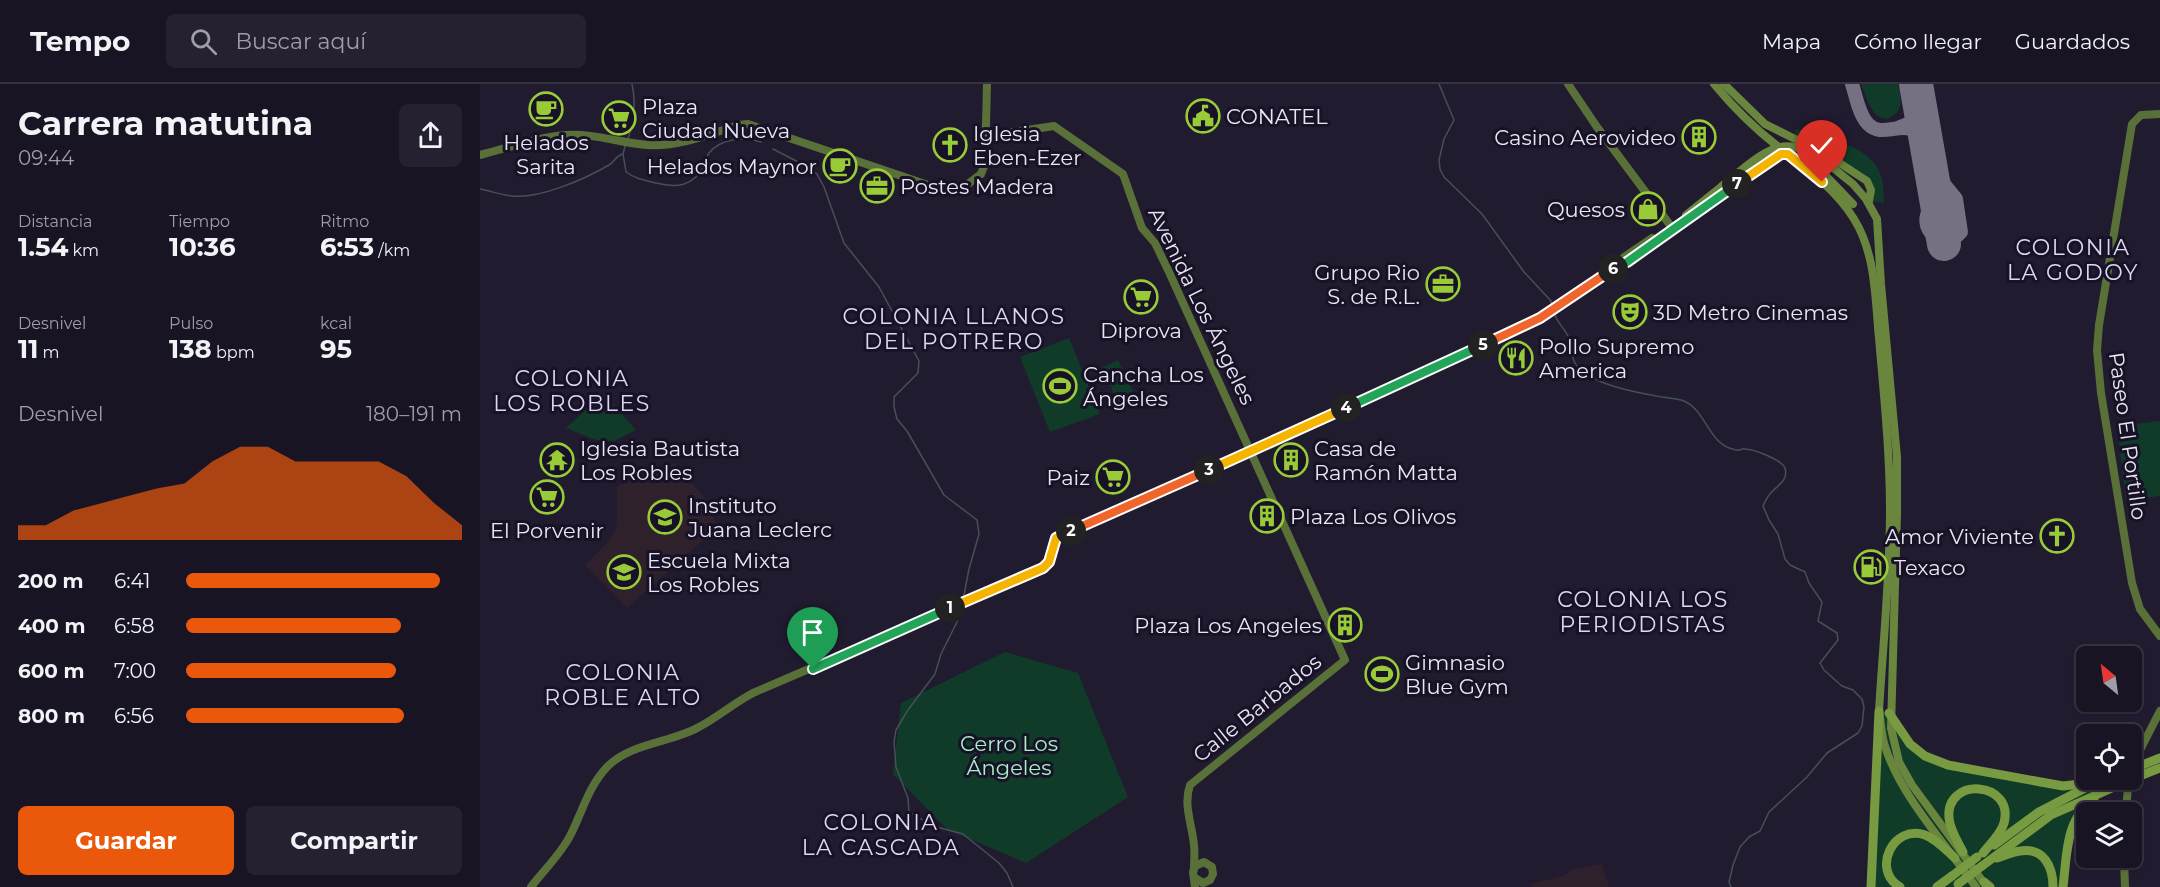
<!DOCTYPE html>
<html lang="es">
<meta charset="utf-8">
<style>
body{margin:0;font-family:Montserrat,sans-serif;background:#262131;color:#f1f3f6;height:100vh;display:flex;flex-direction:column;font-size:22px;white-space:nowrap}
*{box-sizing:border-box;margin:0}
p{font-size:20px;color:#9f9ea6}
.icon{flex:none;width:33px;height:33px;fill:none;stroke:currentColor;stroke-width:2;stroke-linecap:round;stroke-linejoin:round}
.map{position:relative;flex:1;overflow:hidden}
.panel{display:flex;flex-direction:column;background:#191424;width:480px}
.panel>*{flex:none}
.needle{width:39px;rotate:331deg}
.fabs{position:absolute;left:1596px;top:562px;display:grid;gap:12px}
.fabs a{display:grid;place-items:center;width:66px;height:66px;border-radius:9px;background:#191424;box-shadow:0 2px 4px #0004,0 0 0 2px #373341;font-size:30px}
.pin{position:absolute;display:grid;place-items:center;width:51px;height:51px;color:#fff;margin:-62px -26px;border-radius:50% 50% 50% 0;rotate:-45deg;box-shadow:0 0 6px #0007}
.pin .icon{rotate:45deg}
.km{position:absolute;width:30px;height:30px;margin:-15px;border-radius:50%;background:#222;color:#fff;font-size:16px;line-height:30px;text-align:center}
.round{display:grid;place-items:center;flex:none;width:63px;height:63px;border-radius:9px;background:#262131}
.headline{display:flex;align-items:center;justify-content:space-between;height:102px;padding:0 18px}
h1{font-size:33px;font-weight:700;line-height:45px}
.stats{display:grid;grid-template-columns:repeat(3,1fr);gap:9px;height:102px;padding:6px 18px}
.stats div{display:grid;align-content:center}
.stats b{font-size:26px;font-weight:700}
.stats small{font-size:16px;font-weight:400}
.stats p{font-size:16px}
.chart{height:168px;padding:12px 18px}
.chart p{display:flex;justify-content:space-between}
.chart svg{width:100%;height:108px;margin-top:6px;fill:#ea580c;opacity:.7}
.cta{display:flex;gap:12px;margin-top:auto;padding:12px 18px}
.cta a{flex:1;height:69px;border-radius:9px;background:#ea580c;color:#fff;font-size:24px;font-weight:700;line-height:69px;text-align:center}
.cta a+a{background:#262131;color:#f1f3f6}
ul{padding:0 18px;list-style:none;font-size:20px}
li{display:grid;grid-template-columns:96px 72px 1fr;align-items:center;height:45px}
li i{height:15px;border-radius:8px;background:#ea580c}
header{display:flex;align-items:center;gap:36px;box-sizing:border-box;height:84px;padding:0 30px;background:#191424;border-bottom:2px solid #373341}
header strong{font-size:28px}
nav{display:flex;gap:33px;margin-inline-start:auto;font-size:21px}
.search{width:420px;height:54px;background:#262131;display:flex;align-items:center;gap:15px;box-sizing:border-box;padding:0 21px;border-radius:9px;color:#9f9ea6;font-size:22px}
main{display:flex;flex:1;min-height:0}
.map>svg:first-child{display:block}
.education{fill:#2f212c}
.green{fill:#103b29}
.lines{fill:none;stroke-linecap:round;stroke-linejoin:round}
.stream{stroke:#465054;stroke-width:1.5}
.taxiway{stroke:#767083;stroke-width:14}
.runway{stroke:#767083;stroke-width:34}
.secondary{stroke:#5a7039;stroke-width:8}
.primary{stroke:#6a863e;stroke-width:8}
.highway{stroke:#789a41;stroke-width:9}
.secondary-bridge{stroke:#5a7039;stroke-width:8}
.primary-bridge{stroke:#6a863e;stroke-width:8}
.highway-bridge{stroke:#789a41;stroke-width:9}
.split-1-casing{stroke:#fff;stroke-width:12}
.split-2-casing{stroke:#fff;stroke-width:12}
.split-3-casing{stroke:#fff;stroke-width:12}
.split-4-casing{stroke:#fff;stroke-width:12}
.split-5-casing{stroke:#fff;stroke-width:12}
.split-6-casing{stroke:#fff;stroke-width:12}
.split-7-casing{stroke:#fff;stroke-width:12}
.split-8-casing{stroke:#fff;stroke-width:12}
.split-1{stroke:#22a559;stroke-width:8}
.split-2{stroke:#f5b400;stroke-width:8}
.split-3{stroke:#f0652b;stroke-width:8}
.split-4{stroke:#f5b400;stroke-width:8}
.split-5{stroke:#22a559;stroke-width:8}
.split-6{stroke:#f0652b;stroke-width:8}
.split-7{stroke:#22a559;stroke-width:8}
.split-8{stroke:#f5b400;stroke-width:8}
.labels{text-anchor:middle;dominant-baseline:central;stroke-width:6;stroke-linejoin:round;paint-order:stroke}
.poi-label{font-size:21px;fill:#e9e5f4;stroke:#181226;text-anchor:start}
.street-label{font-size:21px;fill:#e9e5f4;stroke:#181226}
.park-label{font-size:21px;fill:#a5f1ca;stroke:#181226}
.neighbourhood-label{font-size:22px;letter-spacing:1.5px;fill:#ded7f4;stroke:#181226}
</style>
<header>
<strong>Tempo</strong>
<div class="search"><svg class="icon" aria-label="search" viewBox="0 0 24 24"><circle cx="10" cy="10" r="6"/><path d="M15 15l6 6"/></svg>Buscar aquí</div>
<nav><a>Mapa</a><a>Cómo llegar</a><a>Guardados</a></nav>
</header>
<main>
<section class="panel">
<div class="headline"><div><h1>Carrera matutina</h1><p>09:44</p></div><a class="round"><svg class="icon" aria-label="share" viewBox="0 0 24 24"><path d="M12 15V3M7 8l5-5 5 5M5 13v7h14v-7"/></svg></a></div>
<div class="stats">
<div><p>Distancia</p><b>1.54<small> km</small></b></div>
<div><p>Tiempo</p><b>10:36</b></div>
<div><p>Ritmo</p><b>6:53<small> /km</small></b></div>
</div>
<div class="stats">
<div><p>Desnivel</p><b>11<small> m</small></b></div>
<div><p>Pulso</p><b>138<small> bpm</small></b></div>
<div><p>kcal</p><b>95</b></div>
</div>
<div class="chart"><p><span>Desnivel</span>180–191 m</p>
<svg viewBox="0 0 160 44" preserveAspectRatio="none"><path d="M0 44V38L10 38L20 32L30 29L40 26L50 23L60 21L70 12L80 6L90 6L100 12L110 12L120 12L130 12L140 18L150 29L160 38V44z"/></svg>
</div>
<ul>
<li><b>200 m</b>6:41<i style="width:92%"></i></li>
<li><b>400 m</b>6:58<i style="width:78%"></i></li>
<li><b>600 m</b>7:00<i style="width:76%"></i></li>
<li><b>800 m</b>6:56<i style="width:79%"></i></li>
</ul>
<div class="cta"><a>Guardar</a><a>Compartir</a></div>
</section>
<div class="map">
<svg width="1680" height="803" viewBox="0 0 1680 803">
<rect width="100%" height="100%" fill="#211b30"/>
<!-- education -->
<g class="education">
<path d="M 194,379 L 232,422 L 229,429 L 239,442 L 147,524 L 105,481 L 127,459 L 134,449 L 137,437 L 137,402 L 171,390 Z"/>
<path d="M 1122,780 L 1129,803 L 1052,803 L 1050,800 L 1083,792 L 1094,785 Z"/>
</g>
<!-- green -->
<g class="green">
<path d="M 1381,0 L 1418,0 C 1421,15 1425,28 1407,35 C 1390,33 1387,14 1381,0 Z"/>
<path d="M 1316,45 C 1344,54 1395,61 1402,95 C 1404,103 1403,111 1404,119 L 1389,117 L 1389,100 L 1314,53 Z"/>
<path d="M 589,254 L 620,330 L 570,348 L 540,273 Z"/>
<path d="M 638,276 L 656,314 L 639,321 L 622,284 Z"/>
<path d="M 124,310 L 156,346 L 134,357 L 116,356 L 86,344 Z"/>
<path d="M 1680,337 L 1680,412 L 1646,416 L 1637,342 Z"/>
<path d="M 525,568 L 598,589 L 648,713 L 546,779 L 467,745 L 413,690 L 421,619 Z"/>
<path d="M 1399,627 L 1409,629 L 1445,672 L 1583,702 L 1618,698 L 1632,704 L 1607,720 L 1593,740 L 1583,803 L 1391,803 Z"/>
</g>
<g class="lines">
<!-- stream -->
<g class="stream">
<path d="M 959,0 L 974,36 L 964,55 L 959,76 L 960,85 L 964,93 L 1002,130 L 1044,188 L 1071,217 L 1072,221"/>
<path d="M 148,55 C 154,37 156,18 152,0"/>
<path d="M 145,62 L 143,70 L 146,88 C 156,95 164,96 176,99 C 196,104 213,103 224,82 C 226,78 226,73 229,69 C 240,55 264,52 281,58"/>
<path d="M 293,65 L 328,83 L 337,90 L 344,103 L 364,159 L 399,203 L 439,277 L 438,289 L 414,313 L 414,323 L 417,335 L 427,347 L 464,411 L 497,436 L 499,450 L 489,485 L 483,516"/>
<path d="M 0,105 C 11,107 21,111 32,112 C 60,115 105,95 129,81 C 135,78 135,72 143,70"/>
<path d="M 1074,229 C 1077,238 1084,244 1088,252 C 1092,262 1090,274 1097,282 C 1112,301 1159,309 1182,313 C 1189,314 1197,314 1204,317 C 1227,327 1228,361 1256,366 C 1261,367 1261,364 1265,365 C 1274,365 1302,376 1305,384 C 1309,397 1296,402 1290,410 C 1287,413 1285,418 1283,422 L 1289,436 L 1298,450 L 1305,475 L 1310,481 L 1325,488 L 1329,499 L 1342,518 L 1338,537 L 1357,549 L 1358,556 L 1340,579 L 1344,586 L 1354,595 L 1362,602 L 1373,606 L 1382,615 L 1384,623 L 1382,642 L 1378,649 L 1347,669 L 1327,693 L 1289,728 L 1280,747 L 1269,753 L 1260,763 L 1253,781 L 1249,798 L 1251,803"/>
<path d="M 482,524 L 480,532 L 461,570 L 455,590 L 428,626 L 416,646 L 414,658 L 416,683 L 428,714 L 429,728 L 453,742 L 483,750 L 519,779 L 527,789 L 533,803"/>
</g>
<!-- taxiway -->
<g class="taxiway">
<path d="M 1372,0 C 1376,12 1379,31 1388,40 C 1405,58 1429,27 1446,60"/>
<path d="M 1420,43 C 1434,39 1437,31 1439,18"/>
<path d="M 1451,84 L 1476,115 L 1481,148 C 1460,173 1430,135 1457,119"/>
</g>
<!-- runway -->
<path class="runway" d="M 1436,0 L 1464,160"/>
<!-- secondary -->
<g class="secondary">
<path d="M 1088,0 L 1117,43 L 1193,145"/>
<path d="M 1680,30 L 1661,31 L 1652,40 L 1619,241 L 1617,266 L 1621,309 L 1652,499 L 1660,525 L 1680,552"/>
<path d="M 506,52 L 574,42 L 643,90 L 662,144 L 675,159 L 689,188 L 865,576 L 710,701 C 703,721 712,740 714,761 C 715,769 714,777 714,785"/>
<path d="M 0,71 C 28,64 57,53 86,51 C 114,49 140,59 168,61 C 199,63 230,50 258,41 L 268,40 L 457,104 L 474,105 L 488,100 L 501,90 L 505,80 L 507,0"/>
<path d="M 1140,180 L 1144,173 L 1172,154"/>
<path d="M 1658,670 L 1680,627"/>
<path d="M 1646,729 L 1648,702"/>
<path d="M 1644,774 L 1645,803"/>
<path d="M 715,794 L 723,799 L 730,796 L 733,790 L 732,783 L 724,778 L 715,782 L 713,788 L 715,803"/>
<path d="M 51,803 C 64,786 80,771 90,752 C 102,729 108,703 127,683 C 150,659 191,659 219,643 C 238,633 254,619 273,609 L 563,484 C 572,474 570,462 578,452 L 842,336 L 1060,234 L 1139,181 L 1147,178 L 1295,72 L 1308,70"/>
</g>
<!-- primary -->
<g class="primary">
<path d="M 1234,0 C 1253,23 1273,43 1296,61 C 1324,83 1355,104 1374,135 C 1396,170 1395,215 1399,254 C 1404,312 1410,369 1410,427 C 1410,493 1403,560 1399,627 C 1401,637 1401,648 1404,659 C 1418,709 1466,761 1496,803"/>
<path d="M 1244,0 L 1285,40 L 1321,58 L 1373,100 L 1386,115 L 1397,135 L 1401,200 L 1417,373 L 1417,430 L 1411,644 L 1419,678 L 1432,701 L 1507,803"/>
<path d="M 1332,61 L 1387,97 L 1391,106 L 1389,117"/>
<path d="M 1325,77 L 1348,94 L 1373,120"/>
<path d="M 1206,131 L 1242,102"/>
</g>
<!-- highway -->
<g class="highway">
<path d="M 1409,629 L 1430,660 L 1445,672 L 1468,681 L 1583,702 L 1618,698"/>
<path d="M 1652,685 L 1680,674"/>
<path d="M 1652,695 L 1680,684"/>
<path d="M 1514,761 L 1559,728 L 1609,702"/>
<path d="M 1483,768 C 1478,758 1470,746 1469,734 C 1465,692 1535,697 1524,739 C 1521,750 1510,760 1503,769"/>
<path d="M 1517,774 C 1524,772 1532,768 1540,767 C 1564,763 1573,783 1573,803"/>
<path d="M 1502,782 L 1571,731 L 1650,696"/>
<path d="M 1504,798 L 1510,803"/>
<path d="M 1391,803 L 1399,627"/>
<path d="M 1420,803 C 1391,786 1413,740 1445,751 C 1456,755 1466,766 1475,774"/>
<path d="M 1457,803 L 1472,792"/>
<path d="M 1583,803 C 1587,772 1585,734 1614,716"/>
</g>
<!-- secondary-bridge -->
<g class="secondary-bridge">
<path d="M 1652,688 L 1658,670"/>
<path d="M 1648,702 L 1649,696"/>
</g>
<!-- primary-bridge -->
<path class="primary-bridge" d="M 1242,102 C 1265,84 1298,47 1327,69"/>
<!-- highway-bridge -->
<g class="highway-bridge">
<path d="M 1472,792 L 1497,773"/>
<path d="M 1478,800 L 1502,782"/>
</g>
</g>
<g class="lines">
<!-- split-1 casing -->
<g class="split-1-casing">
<path id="split-1" d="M 333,585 L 470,524"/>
</g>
<!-- split-2 casing -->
<g class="split-2-casing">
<path id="split-2" d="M 470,524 L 563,484 L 569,478 L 576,454 L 591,447"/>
</g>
<!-- split-3 casing -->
<g class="split-3-casing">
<path id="split-3" d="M 591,447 L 729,386"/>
</g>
<!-- split-4 casing -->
<g class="split-4-casing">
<path id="split-4" d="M 729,386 L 866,324"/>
</g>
<!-- split-5 casing -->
<g class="split-5-casing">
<path id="split-5" d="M 866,324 L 1003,261"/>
</g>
<!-- split-6 casing -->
<g class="split-6-casing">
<path id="split-6" d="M 1003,261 L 1060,234 L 1133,185"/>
</g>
<!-- split-7 casing -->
<g class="split-7-casing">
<path id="split-7" d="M 1133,185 L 1147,178 L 1257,100"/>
</g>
<!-- split-8 casing -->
<g class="split-8-casing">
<path id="split-8" d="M 1257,100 L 1301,70 L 1308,70 L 1342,98"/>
</g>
<!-- split-1 -->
<use href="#split-1" class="split-1"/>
<!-- split-2 -->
<use href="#split-2" class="split-2"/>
<!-- split-3 -->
<use href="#split-3" class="split-3"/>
<!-- split-4 -->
<use href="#split-4" class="split-4"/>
<!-- split-5 -->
<use href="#split-5" class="split-5"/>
<!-- split-6 -->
<use href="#split-6" class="split-6"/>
<!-- split-7 -->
<use href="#split-7" class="split-7"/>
<!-- split-8 -->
<use href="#split-8" class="split-8"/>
</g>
<!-- icons -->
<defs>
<g id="cafe-ring" transform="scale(1.725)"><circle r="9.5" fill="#181226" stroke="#98cb37" stroke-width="1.5"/><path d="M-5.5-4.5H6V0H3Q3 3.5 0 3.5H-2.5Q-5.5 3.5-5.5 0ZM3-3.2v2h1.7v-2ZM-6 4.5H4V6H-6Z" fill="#98cb37"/></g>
<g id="civic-ring" transform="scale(1.725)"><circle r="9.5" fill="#181226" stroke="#98cb37" stroke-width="1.5"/><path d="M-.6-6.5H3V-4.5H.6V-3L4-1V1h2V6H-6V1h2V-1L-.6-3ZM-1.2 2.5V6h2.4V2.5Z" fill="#98cb37"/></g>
<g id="supermarket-ring" transform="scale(1.725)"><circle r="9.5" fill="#181226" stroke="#98cb37" stroke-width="1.5"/><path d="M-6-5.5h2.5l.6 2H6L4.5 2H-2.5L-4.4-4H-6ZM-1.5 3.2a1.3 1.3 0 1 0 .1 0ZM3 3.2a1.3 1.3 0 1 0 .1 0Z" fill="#98cb37"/></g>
<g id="building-ring" transform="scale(1.725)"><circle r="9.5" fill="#181226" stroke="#98cb37" stroke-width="1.5"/><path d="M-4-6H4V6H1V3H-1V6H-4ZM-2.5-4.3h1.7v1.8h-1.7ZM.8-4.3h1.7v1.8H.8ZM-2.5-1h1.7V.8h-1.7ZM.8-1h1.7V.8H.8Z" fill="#98cb37"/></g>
<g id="church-ring" transform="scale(1.725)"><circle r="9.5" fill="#181226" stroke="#98cb37" stroke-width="1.5"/><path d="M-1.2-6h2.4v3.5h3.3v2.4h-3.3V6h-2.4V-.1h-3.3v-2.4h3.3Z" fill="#98cb37"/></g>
<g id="office-ring" transform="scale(1.725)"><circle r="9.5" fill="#181226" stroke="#98cb37" stroke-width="1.5"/><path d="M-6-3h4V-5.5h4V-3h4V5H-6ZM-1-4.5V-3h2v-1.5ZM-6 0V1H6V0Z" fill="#98cb37"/></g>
<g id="shop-ring" transform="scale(1.725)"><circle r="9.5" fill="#181226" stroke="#98cb37" stroke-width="1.5"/><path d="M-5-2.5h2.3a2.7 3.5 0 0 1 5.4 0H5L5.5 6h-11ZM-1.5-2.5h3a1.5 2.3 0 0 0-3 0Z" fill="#98cb37"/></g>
<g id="theatre-ring" transform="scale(1.725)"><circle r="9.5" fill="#181226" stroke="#98cb37" stroke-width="1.5"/><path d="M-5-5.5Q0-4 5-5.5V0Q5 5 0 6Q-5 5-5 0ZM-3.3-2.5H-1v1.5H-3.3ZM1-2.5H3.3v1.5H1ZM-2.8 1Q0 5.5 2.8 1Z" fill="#98cb37"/></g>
<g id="restaurant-ring" transform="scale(1.725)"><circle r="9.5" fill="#181226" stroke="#98cb37" stroke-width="1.5"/><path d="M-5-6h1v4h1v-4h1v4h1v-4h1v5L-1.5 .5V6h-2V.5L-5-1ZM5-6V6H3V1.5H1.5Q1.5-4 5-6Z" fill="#98cb37"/></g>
<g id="stadium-ring" transform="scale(1.725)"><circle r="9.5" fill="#181226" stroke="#98cb37" stroke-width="1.5"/><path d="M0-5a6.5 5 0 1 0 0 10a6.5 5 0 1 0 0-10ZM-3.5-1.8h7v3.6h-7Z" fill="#98cb37"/></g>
<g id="temple-ring" transform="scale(1.725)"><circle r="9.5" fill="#181226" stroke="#98cb37" stroke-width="1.5"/><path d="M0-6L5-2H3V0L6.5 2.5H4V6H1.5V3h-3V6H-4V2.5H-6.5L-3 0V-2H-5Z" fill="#98cb37"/></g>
<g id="school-ring" transform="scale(1.725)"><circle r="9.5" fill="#181226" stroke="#98cb37" stroke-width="1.5"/><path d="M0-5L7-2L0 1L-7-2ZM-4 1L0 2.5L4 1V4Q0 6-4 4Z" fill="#98cb37"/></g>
<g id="fuel-ring" transform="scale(1.725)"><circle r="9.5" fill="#181226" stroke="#98cb37" stroke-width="1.5"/><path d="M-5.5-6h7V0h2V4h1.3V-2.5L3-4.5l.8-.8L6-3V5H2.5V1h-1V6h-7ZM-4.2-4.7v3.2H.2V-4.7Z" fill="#98cb37"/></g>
</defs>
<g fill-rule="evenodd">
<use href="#cafe-ring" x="66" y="25"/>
<use href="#civic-ring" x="723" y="32"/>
<use href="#supermarket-ring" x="139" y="34"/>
<use href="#building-ring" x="1219" y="53"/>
<use href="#church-ring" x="470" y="61"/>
<use href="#cafe-ring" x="360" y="82"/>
<use href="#office-ring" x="397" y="102"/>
<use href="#shop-ring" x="1168" y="125"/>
<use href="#office-ring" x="963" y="200"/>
<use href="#supermarket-ring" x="661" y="213"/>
<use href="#theatre-ring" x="1150" y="228"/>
<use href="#restaurant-ring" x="1036" y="274"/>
<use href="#stadium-ring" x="580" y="302"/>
<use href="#temple-ring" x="77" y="376"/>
<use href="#building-ring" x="811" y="376"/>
<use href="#supermarket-ring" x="633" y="393"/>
<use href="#supermarket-ring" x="67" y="413"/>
<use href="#building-ring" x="787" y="432"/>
<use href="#school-ring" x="185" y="433"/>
<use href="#church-ring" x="1577" y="452"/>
<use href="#fuel-ring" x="1391" y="483"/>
<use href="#school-ring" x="144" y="488"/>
<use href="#building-ring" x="865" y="541"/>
<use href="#stadium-ring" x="902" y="590"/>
</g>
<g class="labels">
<!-- poi labels -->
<g class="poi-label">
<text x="162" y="22">Plaza<tspan x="162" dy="24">Ciudad Nueva</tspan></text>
<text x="746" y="32">CONATEL</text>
<text x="493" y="49">Iglesia<tspan x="493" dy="24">Eben-Ezer</tspan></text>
<text x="1196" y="53" text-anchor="end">Casino Aerovideo</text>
<text x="66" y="58" text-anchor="middle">Helados<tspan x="66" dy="24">Sarita</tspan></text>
<text x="337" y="82" text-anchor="end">Helados Maynor</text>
<text x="420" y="102">Postes Madera</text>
<text x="1145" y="125" text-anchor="end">Quesos</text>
<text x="940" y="188" text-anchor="end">Grupo Rio<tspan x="940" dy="24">S. de R.L.</tspan></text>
<text x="1173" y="228">3D Metro Cinemas</text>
<text x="661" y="246" text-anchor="middle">Diprova</text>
<text x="1059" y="262">Pollo Supremo<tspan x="1059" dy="24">America</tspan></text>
<text x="603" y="290">Cancha Los<tspan x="603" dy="24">Ángeles</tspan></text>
<text x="100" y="364">Iglesia Bautista<tspan x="100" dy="24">Los Robles</tspan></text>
<text x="834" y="364">Casa de<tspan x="834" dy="24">Ramón Matta</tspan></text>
<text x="610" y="393" text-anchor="end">Paiz</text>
<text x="208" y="421">Instituto<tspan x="208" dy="24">Juana Leclerc</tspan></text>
<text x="810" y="432">Plaza Los Olivos</text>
<text x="67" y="446" text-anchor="middle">El Porvenir</text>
<text x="1554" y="452" text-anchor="end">Amor Viviente</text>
<text x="167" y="476">Escuela Mixta<tspan x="167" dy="24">Los Robles</tspan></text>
<text x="1414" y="483">Texaco</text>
<text x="842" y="541" text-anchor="end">Plaza Los Angeles</text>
<text x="925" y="578">Gimnasio<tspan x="925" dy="24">Blue Gym</tspan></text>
</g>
<!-- street labels -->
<g class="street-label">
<text transform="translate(722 222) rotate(64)">Avenida Los Ángeles</text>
<text transform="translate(1648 352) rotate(82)">Paseo El Portillo</text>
<text transform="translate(777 624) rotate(-39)">Calle Barbados</text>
</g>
<!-- park labels -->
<g class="park-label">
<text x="529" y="659">Cerro Los<tspan x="529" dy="24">Ángeles</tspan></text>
</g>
<!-- neighbourhood labels -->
<g class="neighbourhood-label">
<text x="1593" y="163">COLONIA<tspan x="1593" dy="25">LA GODOY</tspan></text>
<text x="474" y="232">COLONIA LLANOS<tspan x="474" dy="25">DEL POTRERO</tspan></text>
<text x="92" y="294">COLONIA<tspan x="92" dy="25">LOS ROBLES</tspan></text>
<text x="1163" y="515">COLONIA LOS<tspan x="1163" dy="25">PERIODISTAS</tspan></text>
<text x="143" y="588">COLONIA<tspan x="143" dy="25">ROBLE ALTO</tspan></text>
<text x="401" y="738">COLONIA<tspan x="401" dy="25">LA CASCADA</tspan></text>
</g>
</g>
</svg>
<div class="fabs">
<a><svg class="needle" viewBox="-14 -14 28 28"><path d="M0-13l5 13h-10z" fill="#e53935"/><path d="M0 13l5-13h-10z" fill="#9f9ea6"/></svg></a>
<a><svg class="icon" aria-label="locate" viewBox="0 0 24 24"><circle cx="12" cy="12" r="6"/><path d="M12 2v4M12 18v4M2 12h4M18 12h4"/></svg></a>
<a><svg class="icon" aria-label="layers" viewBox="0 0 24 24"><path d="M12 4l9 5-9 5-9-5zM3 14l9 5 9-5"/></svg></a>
</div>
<div class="pin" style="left:333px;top:585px;background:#1e9e55"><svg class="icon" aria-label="arrive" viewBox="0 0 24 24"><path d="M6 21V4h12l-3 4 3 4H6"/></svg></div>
<div class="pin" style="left:1342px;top:98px;background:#d93025"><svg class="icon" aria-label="check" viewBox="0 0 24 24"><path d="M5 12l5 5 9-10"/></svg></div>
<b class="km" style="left:470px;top:524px">1</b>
<b class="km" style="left:591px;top:447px">2</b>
<b class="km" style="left:729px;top:386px">3</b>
<b class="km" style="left:866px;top:324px">4</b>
<b class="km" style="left:1003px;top:261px">5</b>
<b class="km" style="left:1133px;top:185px">6</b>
<b class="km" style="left:1257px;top:100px">7</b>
</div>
</main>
